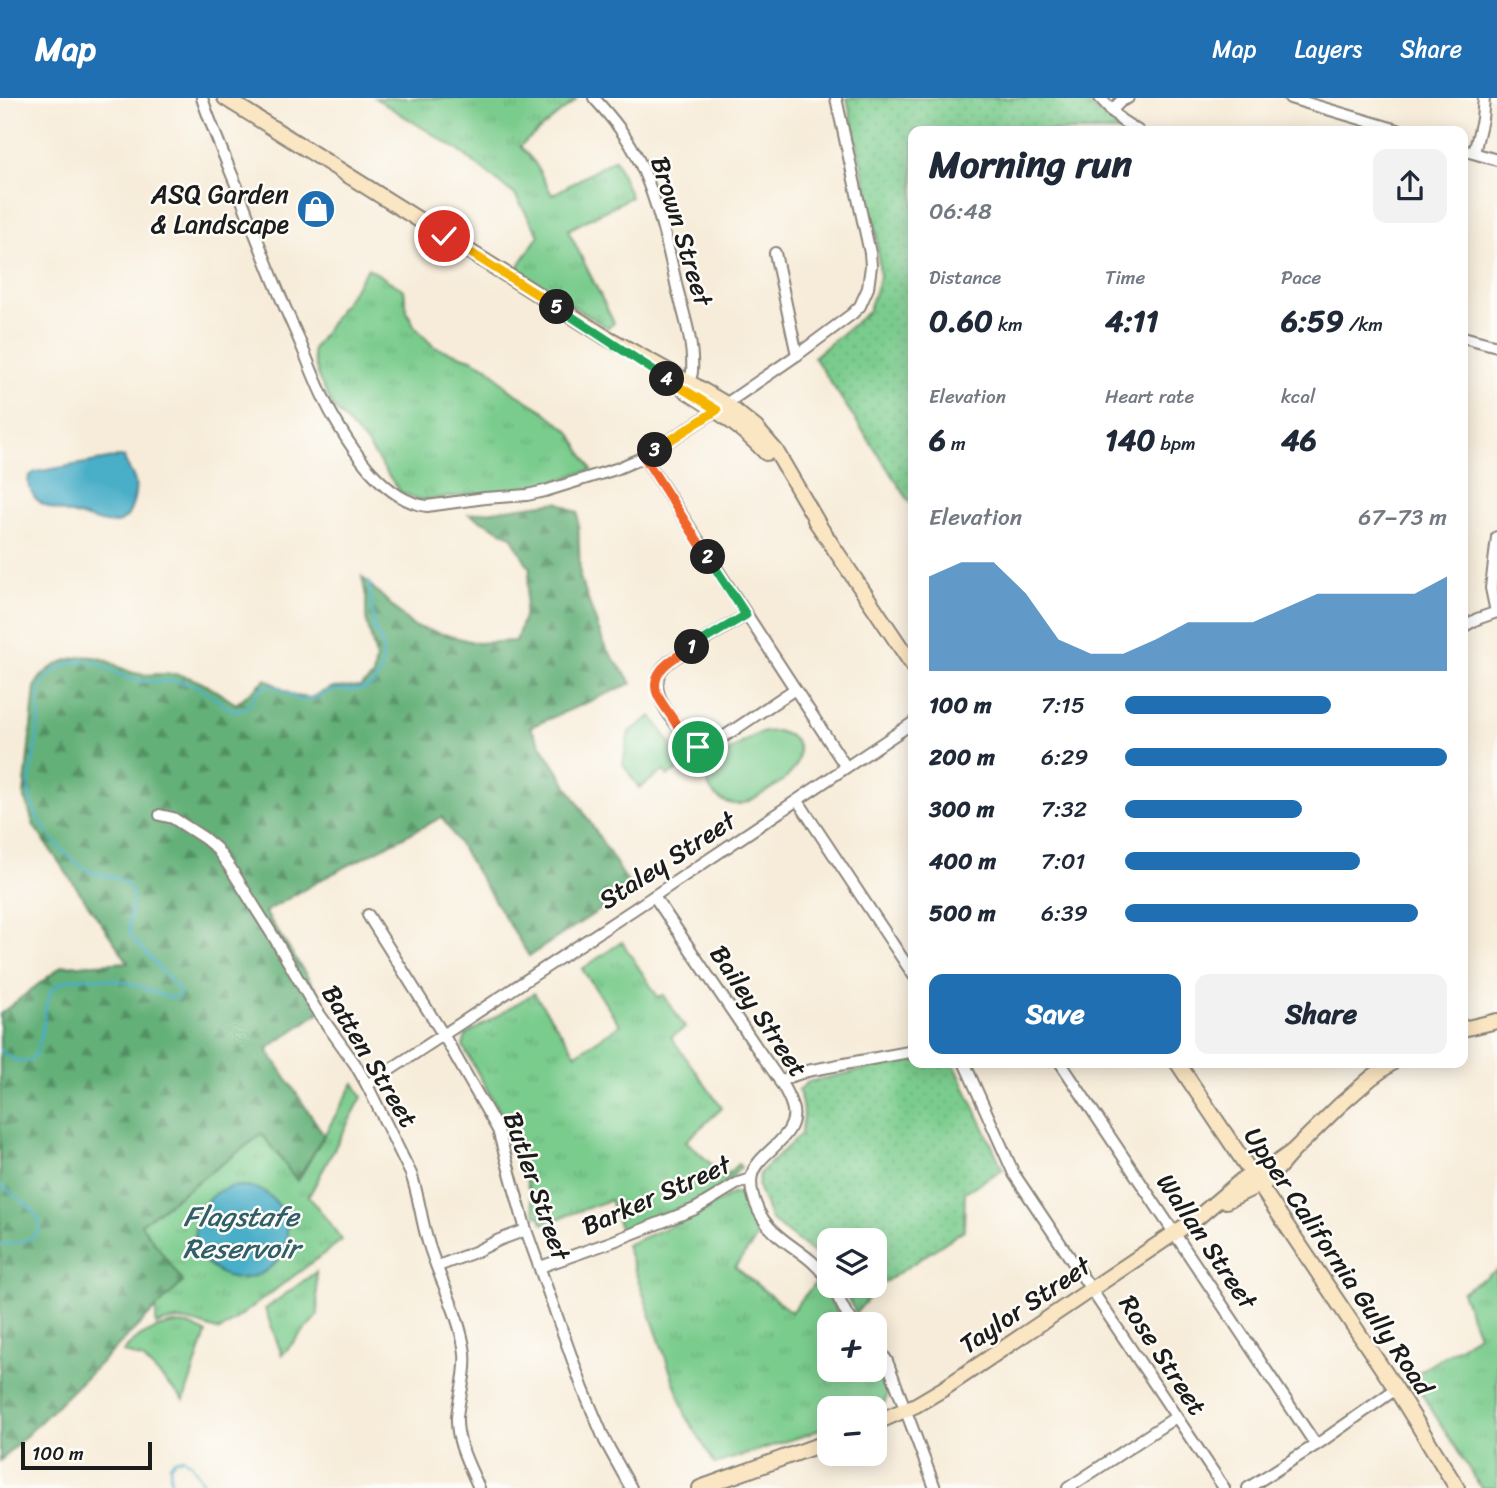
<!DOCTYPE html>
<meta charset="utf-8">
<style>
body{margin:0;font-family:Sriracha,sans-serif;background:#f2f2f3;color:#1f2937;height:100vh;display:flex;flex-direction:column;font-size:26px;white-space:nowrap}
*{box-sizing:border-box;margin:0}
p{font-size:23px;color:#747a83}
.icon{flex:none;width:38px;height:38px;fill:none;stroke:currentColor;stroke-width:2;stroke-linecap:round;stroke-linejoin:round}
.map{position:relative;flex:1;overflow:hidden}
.side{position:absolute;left:908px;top:28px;width:560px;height:942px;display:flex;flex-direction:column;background:#fff;border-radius:14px;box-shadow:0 4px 18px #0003}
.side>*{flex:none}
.buttons{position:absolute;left:817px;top:1130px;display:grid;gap:14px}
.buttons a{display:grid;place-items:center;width:70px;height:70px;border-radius:14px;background:#fff;box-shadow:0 4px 18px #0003;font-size:35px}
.scale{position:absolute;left:21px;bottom:18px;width:131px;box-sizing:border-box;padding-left:7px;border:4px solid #1c1c1c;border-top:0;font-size:19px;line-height:24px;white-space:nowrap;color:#1c1c1c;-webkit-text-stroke:5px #fdfcf7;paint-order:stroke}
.pin{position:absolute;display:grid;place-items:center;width:60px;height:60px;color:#fff;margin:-30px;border:4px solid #fff;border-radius:50%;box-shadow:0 2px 7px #0007}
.km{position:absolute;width:35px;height:35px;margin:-18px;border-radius:50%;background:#222;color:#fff;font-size:19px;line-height:35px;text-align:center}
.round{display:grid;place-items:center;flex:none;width:74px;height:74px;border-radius:14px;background:#f2f2f3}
.head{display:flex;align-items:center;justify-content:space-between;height:119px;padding:0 21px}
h1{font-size:38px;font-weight:700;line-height:52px}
.stats{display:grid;grid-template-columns:repeat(3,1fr);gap:10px;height:119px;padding:7px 21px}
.stats div{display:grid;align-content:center}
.stats b{font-size:30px;font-weight:700}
.stats small{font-size:19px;font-weight:400}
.stats p{font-size:19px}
.chart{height:196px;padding:14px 21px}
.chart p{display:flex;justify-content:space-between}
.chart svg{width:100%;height:126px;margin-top:7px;fill:#1f6fb2;opacity:.7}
.primary-button{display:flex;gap:14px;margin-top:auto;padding:14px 21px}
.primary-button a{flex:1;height:80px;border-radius:14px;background:#1f6fb2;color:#fff;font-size:28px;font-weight:700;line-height:80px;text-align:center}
.primary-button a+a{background:#f2f2f3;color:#1f2937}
ul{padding:0 21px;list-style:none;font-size:23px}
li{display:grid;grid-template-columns:112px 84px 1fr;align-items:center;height:52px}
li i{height:18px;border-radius:9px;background:#1f6fb2}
header{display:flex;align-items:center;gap:42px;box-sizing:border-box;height:98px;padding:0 35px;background:#1f6fb2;color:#fff}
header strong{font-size:33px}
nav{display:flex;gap:38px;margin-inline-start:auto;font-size:24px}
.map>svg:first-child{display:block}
.grass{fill:url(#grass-tufts);stroke:#4b7454;stroke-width:2}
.forest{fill:url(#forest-firs);stroke:#40664a;stroke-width:2}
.park{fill:url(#park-dots);stroke:#4b7454;stroke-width:2}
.garden{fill:#7acc8d;stroke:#4b7454;stroke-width:2}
.water{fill:#48aec7;stroke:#326572;stroke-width:2}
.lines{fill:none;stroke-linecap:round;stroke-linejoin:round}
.stream{stroke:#48aec7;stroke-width:2.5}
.street-casing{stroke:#8a847a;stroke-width:14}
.secondary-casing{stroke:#8a847a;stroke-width:18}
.street{stroke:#fff;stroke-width:10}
.secondary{stroke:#fbe6c3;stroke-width:14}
.split-1-casing{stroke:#fff;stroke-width:14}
.split-2-casing{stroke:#fff;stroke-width:14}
.split-3-casing{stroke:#fff;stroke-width:14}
.split-4-casing{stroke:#fff;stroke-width:14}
.split-5-casing{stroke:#fff;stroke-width:14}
.split-6-casing{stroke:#fff;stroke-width:14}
.split-1{stroke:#f0652b;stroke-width:9}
.split-2{stroke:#22a559;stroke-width:9}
.split-3{stroke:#f0652b;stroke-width:9}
.split-4{stroke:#f5b400;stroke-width:9}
.split-5{stroke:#22a559;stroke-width:9}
.split-6{stroke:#f5b400;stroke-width:9}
.labels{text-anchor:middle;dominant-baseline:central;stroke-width:5;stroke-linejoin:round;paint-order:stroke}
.poi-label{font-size:26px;fill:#1c1c1c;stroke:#fdfcf7;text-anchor:end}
.street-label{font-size:26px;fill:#1c1c1c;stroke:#fdfcf7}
.water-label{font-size:28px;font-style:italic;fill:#305e69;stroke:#fdfcf7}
</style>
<header>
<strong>Map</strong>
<nav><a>Map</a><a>Layers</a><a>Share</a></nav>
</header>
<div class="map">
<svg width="1497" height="1390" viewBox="0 0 1497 1390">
<defs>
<pattern id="grass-tufts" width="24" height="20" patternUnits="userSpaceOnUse" patternTransform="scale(1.75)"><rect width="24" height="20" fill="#7acc8d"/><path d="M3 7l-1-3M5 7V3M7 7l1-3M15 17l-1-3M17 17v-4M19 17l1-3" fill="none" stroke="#69af79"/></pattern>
<pattern id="forest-firs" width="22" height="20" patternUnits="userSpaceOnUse" patternTransform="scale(1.75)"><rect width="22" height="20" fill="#63b078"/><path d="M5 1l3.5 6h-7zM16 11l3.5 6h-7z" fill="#518e62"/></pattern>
<pattern id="park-dots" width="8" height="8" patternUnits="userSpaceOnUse" patternTransform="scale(1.75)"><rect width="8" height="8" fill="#7acc8d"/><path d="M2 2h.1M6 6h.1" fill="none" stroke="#69af79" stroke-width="1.8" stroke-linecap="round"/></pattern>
</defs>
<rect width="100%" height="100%" fill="#fdfcf7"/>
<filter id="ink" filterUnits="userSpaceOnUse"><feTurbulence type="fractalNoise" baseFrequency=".0143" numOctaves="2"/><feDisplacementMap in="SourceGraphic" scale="14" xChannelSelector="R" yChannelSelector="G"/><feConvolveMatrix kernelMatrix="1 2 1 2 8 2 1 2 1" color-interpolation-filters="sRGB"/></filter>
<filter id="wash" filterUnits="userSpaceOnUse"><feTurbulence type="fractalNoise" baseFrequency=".00686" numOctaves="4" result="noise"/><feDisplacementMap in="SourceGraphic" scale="28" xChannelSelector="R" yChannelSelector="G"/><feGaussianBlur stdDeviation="1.57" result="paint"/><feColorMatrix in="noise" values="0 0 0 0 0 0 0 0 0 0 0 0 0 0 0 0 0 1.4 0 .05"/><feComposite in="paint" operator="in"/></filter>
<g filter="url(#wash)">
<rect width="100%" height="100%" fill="#f7ecd9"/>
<!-- grass -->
<g class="grass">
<path d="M 375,0 L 574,0 L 576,2 L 520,48 L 535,65 L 552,97 L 615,61 L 631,99 L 568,132 L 614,225 L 608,230 L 516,172 L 539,137 L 515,97 L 458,52 Z"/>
<path d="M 368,170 L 404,192 L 407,214 L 415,229 L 434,249 L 471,261 L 489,270 L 510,292 L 544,313 L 570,334 L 592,372 L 528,391 L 420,402 L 400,394 L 367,346 L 333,309 L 319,281 L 313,258 L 313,251 Z"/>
<path d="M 622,844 L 658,899 L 664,897 L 685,930 L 671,939 L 722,1010 L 686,1043 L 725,1079 L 738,1066 L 741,1069 L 724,1087 L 697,1104 L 621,1133 L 610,1102 L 543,1126 L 540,1117 L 536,1118 L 516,1044 L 463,948 L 466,937 L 534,895 L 576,956 L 620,927 L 582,871 Z"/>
<path d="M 354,985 L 362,999 L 309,1098 L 342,1142 L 220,1233 C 195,1225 181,1217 156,1227 L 156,1210 L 183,1184 L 140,1126 L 262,1036 L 298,1083 Z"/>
<path d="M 734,1095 C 736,1096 738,1095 740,1096 C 750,1101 757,1131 756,1141 L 735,1169 L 791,1214 L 816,1184 L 823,1189 L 845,1227 L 830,1227 L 830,1272 L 875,1272 L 875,1263 L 888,1294 L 885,1304 L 868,1311 L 830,1311 L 829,1327 L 809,1336 L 715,1366 L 686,1318 L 626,1147 L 698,1116 Z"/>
<path d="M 1497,1172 L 1497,1390 L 1481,1390 L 1411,1279 L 1478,1237 L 1462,1194 Z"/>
<path d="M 316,1174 L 318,1217 L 282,1257 L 265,1211 Z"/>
<path d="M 174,1226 L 188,1227 L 206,1235 L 184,1302 L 143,1261 L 123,1254 C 135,1239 154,1229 174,1226 Z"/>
</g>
<!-- forest -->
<path class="forest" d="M 558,404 L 578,415 L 580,479 L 605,549 L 632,585 L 530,629 L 632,791 L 529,858 L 442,719 L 326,779 L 265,814 L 327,909 L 267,951 L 324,1037 L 297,1083 L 262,1036 L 141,1126 L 183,1184 L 0,1363 L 0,916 L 62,868 L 128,864 L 34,728 L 24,697 L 35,589 C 44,567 77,554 100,560 C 113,564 126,575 140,576 C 151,578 162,575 173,576 C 197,578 216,593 236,606 L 266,581 L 294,598 L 310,600 L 331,590 L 360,589 L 373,579 L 376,559 L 366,521 L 366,498 L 362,479 L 413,528 L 477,545 L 516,543 L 524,518 L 530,471 L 511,438 L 469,416 Z"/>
<!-- park -->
<g class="park">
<path d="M 847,0 L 1080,0 L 1122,33 L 914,33 L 913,409 L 814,259 L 868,214 L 880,179 L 876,134 Z"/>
<path d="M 913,961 L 914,964 L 953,964 L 1003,1071 L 965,1094 L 964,1132 L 879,1188 L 856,1215 L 841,1188 L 875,1188 L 875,1143 L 830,1143 L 829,1167 L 771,1122 L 758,1088 L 760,1075 L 801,1036 L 804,1017 L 799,992 L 808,984 Z"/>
</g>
<!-- garden -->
<g class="garden">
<path d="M 652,618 L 685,667 L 668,678 L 664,673 L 639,690 L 623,666 L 629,634 Z"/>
<path d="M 777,633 C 787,636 797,640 799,652 C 801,674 780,685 764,695 C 757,699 748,705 740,706 C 719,708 699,688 712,669 C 720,659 749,639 761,635 C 766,634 772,633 777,633 Z"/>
</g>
<!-- water -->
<g class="water">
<path d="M 119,359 L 124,359 C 126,368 133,375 135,384 C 136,389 135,396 134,400 C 127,438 104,424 79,418 C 66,415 49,411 38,403 C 32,398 30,390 28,384 L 29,378 L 36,374 Z"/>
<circle cx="241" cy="1134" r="46"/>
</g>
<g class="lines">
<!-- stream -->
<g class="stream">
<path d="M 0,952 C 6,955 11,962 18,963 C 51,970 36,905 56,888 C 74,874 114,881 135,887 C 149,891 161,900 176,900 L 179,897 L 179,892 L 131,838 C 125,821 137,803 130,790 C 122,777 103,779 90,773 C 63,760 29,718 29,688 C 32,666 37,645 39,624 C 40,612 37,597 42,586 C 50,573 73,561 88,563 C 104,565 117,578 133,582 C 149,586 165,581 181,584 C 201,587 216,602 232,612 C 256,615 253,587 270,587 C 278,587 289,599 299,601 C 313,604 322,594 335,592 C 344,591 353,593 362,591 C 381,587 385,565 382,547 C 380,540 375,535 374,527 L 369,483"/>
<path d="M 0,1087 C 13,1097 63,1125 27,1142 C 19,1146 9,1144 0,1147"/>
<path d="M 171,1390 L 170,1367 L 175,1362 L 183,1360 L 191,1365 L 206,1390"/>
</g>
</g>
</g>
<g filter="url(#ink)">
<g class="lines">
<!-- street casing -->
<g class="street-casing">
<g id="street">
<path d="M 202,0 C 212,30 225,60 237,89 C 256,139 275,188 297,237 C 309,264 318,293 334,320 C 353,353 385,403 427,408 L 485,400 L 527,397 L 545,393 L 616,371 L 644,359 L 717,312 L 797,257 L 852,216 L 860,208 L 868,190 L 871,168 L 870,155 L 836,0"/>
<path d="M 594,0 C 612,20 629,40 640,65 C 658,105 668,148 677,190 C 684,217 694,246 692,274 C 691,280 689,285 687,290"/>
<path d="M 1100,0 L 1121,22 L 1138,33"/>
<path d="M 1290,0 L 1401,33"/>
<path d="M 1111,13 L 1121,3 L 1128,0"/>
<path d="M 1463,52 L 1497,62"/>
<path d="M 1474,55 L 1482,21 L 1484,0"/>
<path d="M 775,155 L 797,257"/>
<path d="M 1463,239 L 1497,248"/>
<path d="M 644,359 L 846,669"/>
<path d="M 1496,514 L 1491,490 L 1497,439"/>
<path d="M 746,517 L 673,561 C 637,584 671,618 687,642 C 694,650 703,650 713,646 L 795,591"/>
<path d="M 1463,529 L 1477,521 L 1497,514"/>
<path d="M 798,703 L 914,878"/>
<path d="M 160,717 L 173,720 L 204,740 L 216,750 L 231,771 L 275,841 L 315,910 L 355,966 L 367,987 L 411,1076 C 419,1098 421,1121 428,1144 C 439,1181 460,1217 465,1255 C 467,1278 459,1297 457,1319 C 456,1344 469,1367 479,1390"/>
<path d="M 654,798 C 687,847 720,896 753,944 C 765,963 786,987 792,1008 C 800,1033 772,1048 759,1064 C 751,1073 750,1082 752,1094 C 764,1147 806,1145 830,1185"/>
<path d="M 368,817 L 444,938 L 498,1032 L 526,1132 L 583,1291 L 605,1343 L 631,1390"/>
<path d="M 964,964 L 1014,1076 L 1224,1390"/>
<path d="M 1060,964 L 1316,1347"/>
<path d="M 780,984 L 789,979 L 807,973 L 914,953"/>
<path d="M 367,987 L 654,798 L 914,624"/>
<path d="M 438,1168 L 475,1154 L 499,1142 L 526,1132"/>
<path d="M 540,1169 L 611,1144 L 695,1111 L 738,1085 L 751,1081"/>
<path d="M 832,1188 L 846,1215 L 856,1227"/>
<path d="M 875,1245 L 887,1263 L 935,1390"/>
<path d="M 1068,1390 L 1176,1319"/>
<path d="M 1248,1390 L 1322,1343 L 1396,1291"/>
</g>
</g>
<!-- secondary casing -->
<g class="secondary-casing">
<g id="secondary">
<path d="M 225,0 L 604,238 L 697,289 L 726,306 L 756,330 L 776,353 L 819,427"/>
<path d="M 685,292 C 715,311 742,329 766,355"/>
<path d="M 815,422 L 914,569"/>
<path d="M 1463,931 L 1497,923"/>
<path d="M 1177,964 L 1396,1291 L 1457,1390"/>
<path d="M 1226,1103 L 1267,1083 L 1292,1054 L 1340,1007 L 1371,980 L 1393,964"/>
<path d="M 875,1325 L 916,1307 L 943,1291 L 1197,1120 L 1242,1082 L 1271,1069 L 1292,1054"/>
<path d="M 700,1390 L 830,1343"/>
</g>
</g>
<!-- street -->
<use href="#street" class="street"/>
<!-- secondary -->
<use href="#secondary" class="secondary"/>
</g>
</g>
<g class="lines" filter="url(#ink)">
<!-- split-1 casing -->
<g class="split-1-casing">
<path id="split-1" d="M 692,549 C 675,559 647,573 658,598 C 662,606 668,613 673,621 C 680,632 685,644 698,649"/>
</g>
<!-- split-2 casing -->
<g class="split-2-casing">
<path id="split-2" d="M 692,549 L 746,517 L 708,459"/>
</g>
<!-- split-3 casing -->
<g class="split-3-casing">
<path id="split-3" d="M 655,352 L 644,359 L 708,459"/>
</g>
<!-- split-4 casing -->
<g class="split-4-casing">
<path id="split-4" d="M 655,352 L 717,312 L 667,281"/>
</g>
<!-- split-5 casing -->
<g class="split-5-casing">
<path id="split-5" d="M 557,209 L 667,281"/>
</g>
<!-- split-6 casing -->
<g class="split-6-casing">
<path id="split-6" d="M 444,138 L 557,209"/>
</g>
<!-- split-1 -->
<use href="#split-1" class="split-1"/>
<!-- split-2 -->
<use href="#split-2" class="split-2"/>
<!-- split-3 -->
<use href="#split-3" class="split-3"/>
<!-- split-4 -->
<use href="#split-4" class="split-4"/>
<!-- split-5 -->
<use href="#split-5" class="split-5"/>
<!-- split-6 -->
<use href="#split-6" class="split-6"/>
</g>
<!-- icons -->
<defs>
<g id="shop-disc" transform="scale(2.0125)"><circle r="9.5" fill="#1f6fb2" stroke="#fdfcf7"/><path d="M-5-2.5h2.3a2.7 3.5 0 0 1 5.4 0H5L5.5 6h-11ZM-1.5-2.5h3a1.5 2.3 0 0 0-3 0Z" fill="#fff"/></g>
</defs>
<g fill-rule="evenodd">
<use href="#shop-disc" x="316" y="111"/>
</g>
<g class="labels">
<!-- poi labels -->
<g class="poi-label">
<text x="289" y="96">ASQ Garden<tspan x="289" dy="30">&amp; Landscape</tspan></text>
</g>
<!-- street labels -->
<g class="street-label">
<text transform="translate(682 133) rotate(73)">Brown Street</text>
<text transform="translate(667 762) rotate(-33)">Staley Street</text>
<text transform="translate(759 913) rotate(56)">Bailey Street</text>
<text transform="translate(370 958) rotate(59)">Batten Street</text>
<text transform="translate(537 1088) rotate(71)">Butler Street</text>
<text transform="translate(656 1097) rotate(-24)">Barker Street</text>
<text transform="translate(1207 1143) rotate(56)">Wallan Street</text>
<text transform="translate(1339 1163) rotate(56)">Upper California Gully Road</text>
<text transform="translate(1025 1207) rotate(-34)">Taylor Street</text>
<text transform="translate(1163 1257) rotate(57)">Rose Street</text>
</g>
<!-- water labels -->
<g class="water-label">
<text x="241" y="1118">Flagstafe<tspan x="241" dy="32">Reservoir</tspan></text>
</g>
</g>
</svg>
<div class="buttons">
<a><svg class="icon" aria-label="layers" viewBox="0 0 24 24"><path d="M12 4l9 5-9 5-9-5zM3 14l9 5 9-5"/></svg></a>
<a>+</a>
<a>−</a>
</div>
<div class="scale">100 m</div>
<div class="pin" style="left:698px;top:649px;background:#1e9e55"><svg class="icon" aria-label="arrive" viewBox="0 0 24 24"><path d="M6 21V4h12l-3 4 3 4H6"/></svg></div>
<div class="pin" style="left:444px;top:138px;background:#d93025"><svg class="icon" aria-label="check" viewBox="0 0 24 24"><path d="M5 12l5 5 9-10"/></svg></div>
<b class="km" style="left:692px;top:549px">1</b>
<b class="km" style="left:708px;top:459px">2</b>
<b class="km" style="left:655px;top:352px">3</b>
<b class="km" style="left:667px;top:281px">4</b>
<b class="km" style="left:557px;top:209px">5</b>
<section class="side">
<div class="head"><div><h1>Morning run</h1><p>06:48</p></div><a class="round"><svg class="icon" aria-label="share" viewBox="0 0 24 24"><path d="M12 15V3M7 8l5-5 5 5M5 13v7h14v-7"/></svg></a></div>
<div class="stats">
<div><p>Distance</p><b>0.60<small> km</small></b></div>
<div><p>Time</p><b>4:11</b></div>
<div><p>Pace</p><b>6:59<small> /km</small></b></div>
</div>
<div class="stats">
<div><p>Elevation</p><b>6<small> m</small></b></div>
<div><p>Heart rate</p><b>140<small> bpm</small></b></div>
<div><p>kcal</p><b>46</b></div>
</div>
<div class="chart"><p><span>Elevation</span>67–73 m</p>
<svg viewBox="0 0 160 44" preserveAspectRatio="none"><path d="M0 44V11L10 6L20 6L30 17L40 33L50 38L60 38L70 33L80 27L90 27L100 27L110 22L120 17L130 17L140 17L150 17L160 11V44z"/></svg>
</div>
<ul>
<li><b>100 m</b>7:15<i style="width:64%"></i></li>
<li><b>200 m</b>6:29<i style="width:100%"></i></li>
<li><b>300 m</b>7:32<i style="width:55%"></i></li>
<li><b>400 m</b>7:01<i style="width:73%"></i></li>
<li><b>500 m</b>6:39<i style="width:91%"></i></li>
</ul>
<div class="primary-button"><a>Save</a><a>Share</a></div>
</section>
</div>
